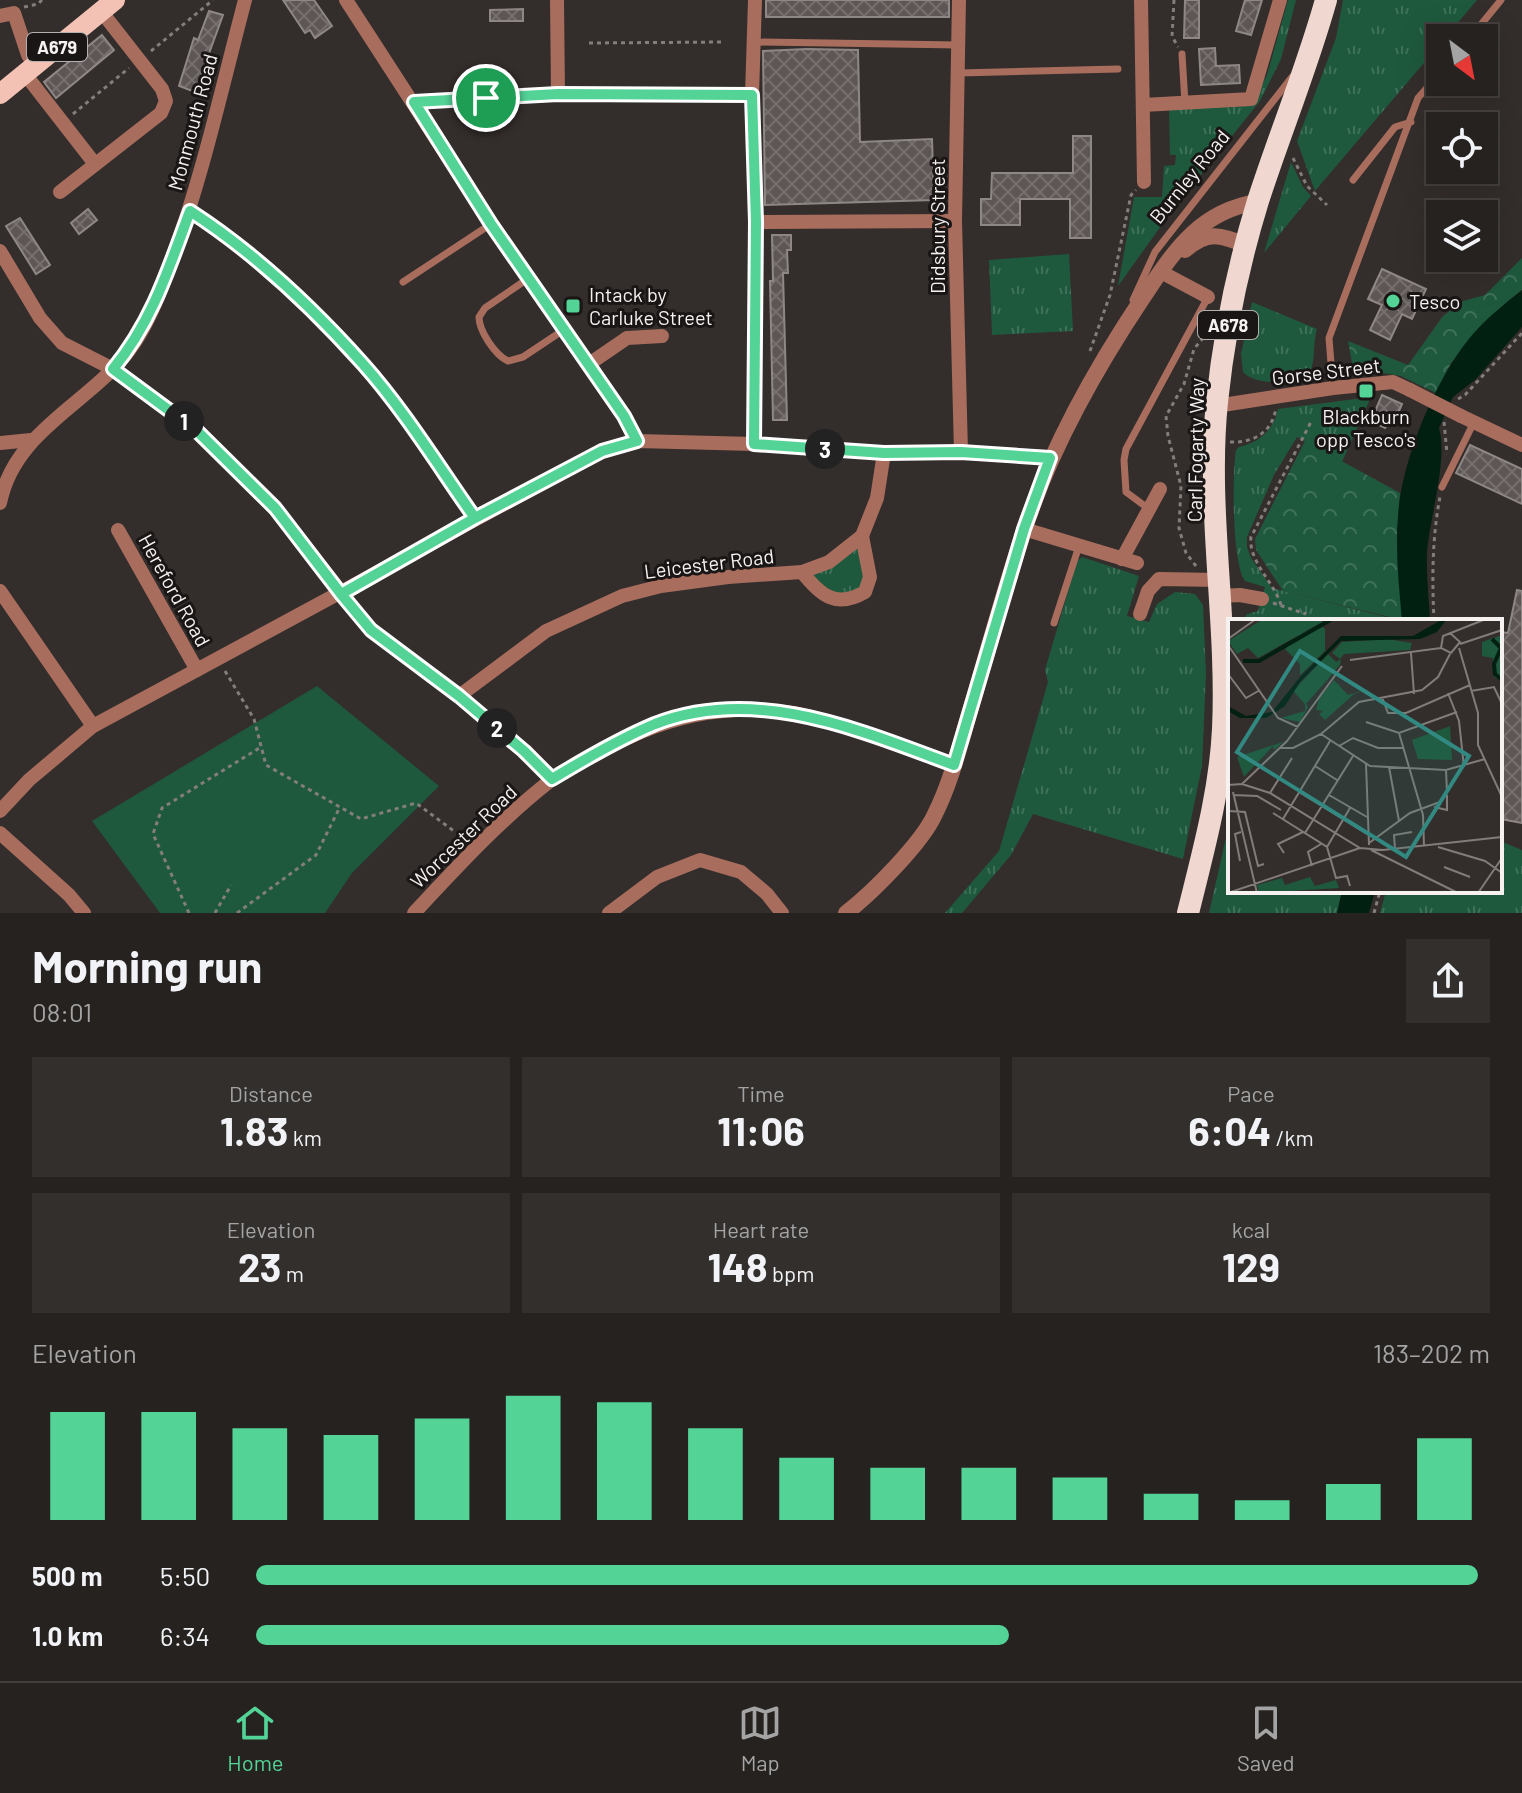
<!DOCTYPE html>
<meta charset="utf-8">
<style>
body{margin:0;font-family:Barlow,sans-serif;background:#322f2d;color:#f1f3f6;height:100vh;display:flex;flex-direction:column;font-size:30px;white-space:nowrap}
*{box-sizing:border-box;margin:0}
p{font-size:26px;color:#a4a4a5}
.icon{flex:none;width:44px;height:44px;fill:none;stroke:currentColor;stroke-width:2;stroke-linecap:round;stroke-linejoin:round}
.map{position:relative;height:913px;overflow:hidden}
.details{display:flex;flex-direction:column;background:#262220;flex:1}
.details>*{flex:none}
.needle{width:52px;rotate:148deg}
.tools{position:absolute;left:1426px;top:24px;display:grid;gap:16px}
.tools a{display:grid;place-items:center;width:72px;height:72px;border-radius:0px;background:#262220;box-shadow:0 8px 32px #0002,0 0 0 2px #423f3e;font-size:40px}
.pin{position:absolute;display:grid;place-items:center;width:68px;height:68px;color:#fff;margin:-34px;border:4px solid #fff;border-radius:50%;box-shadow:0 2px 8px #0007}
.km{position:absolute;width:40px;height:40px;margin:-20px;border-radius:50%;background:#222;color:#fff;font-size:22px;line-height:40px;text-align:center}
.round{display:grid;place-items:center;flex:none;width:84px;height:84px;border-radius:0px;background:#322f2d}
.head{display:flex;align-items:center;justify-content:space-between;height:136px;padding:0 32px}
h1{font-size:44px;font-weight:700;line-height:60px}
.figures{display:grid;grid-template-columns:repeat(3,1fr);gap:12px;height:136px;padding:8px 32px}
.figures div{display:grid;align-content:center;border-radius:0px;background:#322f2d;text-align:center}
.figures b{font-size:40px;font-weight:700}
.figures small{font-size:22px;font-weight:400}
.figures p{font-size:22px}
.chart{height:224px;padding:16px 32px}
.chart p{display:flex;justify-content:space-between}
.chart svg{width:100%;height:144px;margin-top:8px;stroke:#53d396;stroke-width:6}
ul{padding:0 32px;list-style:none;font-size:26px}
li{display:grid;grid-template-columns:128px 96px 1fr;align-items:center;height:60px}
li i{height:20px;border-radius:10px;background:#53d396}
.tabs{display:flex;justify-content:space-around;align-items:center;height:112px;border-top:2px solid #423f3e;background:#262220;font-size:22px;color:#a4a4a5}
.tabs a{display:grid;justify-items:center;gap:4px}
.tabs .current{color:#53d396}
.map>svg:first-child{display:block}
.grass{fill:url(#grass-tufts)}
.forest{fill:url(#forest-crowns)}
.park{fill:#1e593d}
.water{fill:#022012}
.building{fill:url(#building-cross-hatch);stroke:#8e8785;stroke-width:2}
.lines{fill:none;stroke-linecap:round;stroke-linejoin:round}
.path{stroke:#837e7c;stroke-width:3;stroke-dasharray:4 4;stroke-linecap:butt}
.service{stroke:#a86d5d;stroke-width:7}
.minor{stroke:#a86d5d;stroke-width:14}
.tertiary{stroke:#a86d5d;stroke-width:16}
.primary{stroke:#f3c2b4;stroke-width:20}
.trunk{stroke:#f0d8d1;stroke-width:22}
.minor-bridge{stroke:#a86d5d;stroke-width:14}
.route-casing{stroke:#fff;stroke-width:16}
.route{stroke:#53d396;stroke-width:10}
.poi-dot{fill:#53d396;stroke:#191615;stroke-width:3}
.labels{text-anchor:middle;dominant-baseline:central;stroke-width:6;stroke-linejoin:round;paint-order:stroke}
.shield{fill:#191615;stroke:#b4b0af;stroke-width:2}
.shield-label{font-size:18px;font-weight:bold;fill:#f6f2f1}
.street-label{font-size:20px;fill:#f6f2f1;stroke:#191615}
.poi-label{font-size:20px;fill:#f6f2f1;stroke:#191615;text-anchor:start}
.inset-river{fill:none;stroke:#022012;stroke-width:4}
.inset-road{fill:none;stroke:#817c7a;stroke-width:2}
.view{fill:#328982;fill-opacity:0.15;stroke:#328982;stroke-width:4}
.inset-edge{fill:none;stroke:#f6f2f1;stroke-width:4}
</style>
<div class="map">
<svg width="1522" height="913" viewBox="0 0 1522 913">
<defs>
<pattern id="grass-tufts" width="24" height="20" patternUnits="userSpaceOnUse" patternTransform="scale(2)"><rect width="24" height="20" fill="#1e593d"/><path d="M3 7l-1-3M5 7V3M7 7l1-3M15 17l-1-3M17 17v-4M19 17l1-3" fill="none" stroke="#3f715a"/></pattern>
<pattern id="forest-crowns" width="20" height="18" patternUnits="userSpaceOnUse" patternTransform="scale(2)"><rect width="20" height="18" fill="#1e593d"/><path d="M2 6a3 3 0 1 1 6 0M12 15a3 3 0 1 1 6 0" fill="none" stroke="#3f715a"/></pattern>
<pattern id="building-cross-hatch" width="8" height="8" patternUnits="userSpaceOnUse" patternTransform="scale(2)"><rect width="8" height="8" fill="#5d5655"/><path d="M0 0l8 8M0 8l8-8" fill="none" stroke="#756f6e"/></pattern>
</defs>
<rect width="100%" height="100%" fill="#332d2b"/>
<!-- grass -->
<g class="grass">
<path d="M 1288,0 L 1296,0 L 1281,59 L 1260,101 L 1171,212 L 1118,286 L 1134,197 L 1162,197 L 1164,166 L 1175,165 L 1176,155 L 1170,155 L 1169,109 L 1252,105 L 1267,75 Z"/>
<path d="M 1343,0 L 1477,0 L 1445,38 L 1440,38 L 1440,44 L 1315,191 L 1297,141 L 1336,38 Z"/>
<path d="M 1291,162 L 1303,187 L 1311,196 L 1264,253 Z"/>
<path d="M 1069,254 L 1073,331 L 992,335 L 989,260 Z"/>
<path d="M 1252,302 L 1317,329 C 1312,344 1317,367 1306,378 C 1287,383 1257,386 1243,372 L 1241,354 Z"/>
<path d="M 1371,397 L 1342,462 L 1297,437 L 1274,475 L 1247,537 L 1247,547 L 1251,558 L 1272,588 L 1402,621 L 1243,621 L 1247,614 L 1258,611 L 1265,587 L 1245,581 C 1232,563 1232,474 1236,450 L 1239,447 C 1260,442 1273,431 1278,409 Z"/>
<path d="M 862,536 L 865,592 L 840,601 L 802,572 Z"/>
<path d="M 1082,557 L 1139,576 L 1127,616 L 1149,622 L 1157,604 L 1175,592 L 1195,594 L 1203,605 L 1206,673 L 1202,766 L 1183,859 L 1033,814 L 1011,855 L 962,913 L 945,913 L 999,851 L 1048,682 L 1045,670 L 1077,561 Z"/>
<path d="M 1230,820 L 1230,891 L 1342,891 L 1337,913 L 1209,913 Z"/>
<path d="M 1500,841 L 1522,850 L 1522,913 L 1380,913 L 1386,891 L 1500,891 Z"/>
</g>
<!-- forest -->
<g class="forest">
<path d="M 1522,258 L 1522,290 L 1508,301 L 1451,363 L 1436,393 L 1401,376 L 1353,368 L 1348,341 L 1408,365 L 1443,316 L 1463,301 L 1485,295 Z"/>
<path d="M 1305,441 L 1400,493 L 1397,538 L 1402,620 L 1283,591 L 1256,550 L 1255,539 Z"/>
</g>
<!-- park -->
<path class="park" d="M 317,686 L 439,786 L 352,873 L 325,913 L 160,913 L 92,821 Z"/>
<!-- water -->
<g class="water">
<path d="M 1522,290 L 1522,327 L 1475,380 L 1453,397 L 1439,428 C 1448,459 1430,517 1427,552 C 1426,575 1429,598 1430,621 L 1402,621 C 1399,586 1395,551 1398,516 C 1401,463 1434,382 1468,340 C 1483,321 1503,305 1522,290 Z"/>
<path d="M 1342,891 L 1375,891 L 1369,913 L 1337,913 Z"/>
</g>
<!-- building -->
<g class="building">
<path d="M 283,0 L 314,0 L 332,26 L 315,38 L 310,30 L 305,33 Z"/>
<rect x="766" y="0" width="183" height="17"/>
<path d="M 1185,0 L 1199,0 L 1199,38 L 1184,38 Z"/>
<path d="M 1245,0 L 1262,0 L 1251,35 L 1236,31 Z"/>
<path d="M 523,9 L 523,21 L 490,21 L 490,10 Z"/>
<path d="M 209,11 L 223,15 L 195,92 L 179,86 L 194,38 L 198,40 Z"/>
<path d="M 102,35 L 114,50 L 56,98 L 44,82 Z"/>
<path d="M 1215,48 L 1216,66 L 1239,65 L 1240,83 L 1201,85 L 1199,49 Z"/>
<path d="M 807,49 L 858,50 L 860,142 L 932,139 L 934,200 L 765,205 L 763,51 Z"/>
<path d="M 1073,136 L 1091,136 L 1091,238 L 1070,238 L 1070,199 L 1020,199 L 1020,225 L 981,225 L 981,199 L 991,199 L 992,173 L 1073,173 Z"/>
<path d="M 88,209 L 97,220 L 79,234 L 71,223 Z"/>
<path d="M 20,218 L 50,265 L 36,274 L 6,226 Z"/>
<path d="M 772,235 L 791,235 L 791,250 L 787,250 L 788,273 L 783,273 L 787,420 L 773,420 L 770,281 L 773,281 Z"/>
<path d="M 1382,269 L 1426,289 L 1412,319 L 1402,314 L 1390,340 L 1370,330 L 1382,305 L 1368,299 Z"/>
<path d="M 1382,395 L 1402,404 L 1393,425 L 1388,423 L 1385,428 L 1375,423 L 1378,418 L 1373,416 Z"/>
<path d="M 1470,445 L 1522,469 L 1522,504 L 1456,473 Z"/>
<path d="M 1517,590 L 1522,591 L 1522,823 L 1500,819 L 1500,632 L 1508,633 Z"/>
</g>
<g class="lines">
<!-- path -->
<g class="path">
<path d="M 1174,0 L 1172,36 L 1178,47"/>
<path d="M 24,7 L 38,4 L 42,0"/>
<path d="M 589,43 L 724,42"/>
<path d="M 151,51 L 213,0"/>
<path d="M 73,114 L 129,68"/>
<path d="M 1293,158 L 1307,186 L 1327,205"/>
<path d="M 1090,351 L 1110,295 L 1131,195 L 1136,190"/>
<path d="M 1458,399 L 1465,395 L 1522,333"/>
<path d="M 1444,422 L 1447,454"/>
<path d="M 1230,442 C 1253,443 1272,433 1276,408"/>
<path d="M 1196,566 L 1186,553 L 1179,528 L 1181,486 L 1168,436 L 1166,416 L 1184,384 L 1194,349 L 1208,332"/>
<path d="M 1273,603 L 1306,614"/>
<path d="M 1281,605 C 1274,582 1248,561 1251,537 L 1311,422"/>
<path d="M 1434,621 C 1432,579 1432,538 1440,497"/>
<path d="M 225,671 L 254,719 L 266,765 L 361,819 L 416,803 L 466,840"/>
<path d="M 821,719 L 943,761"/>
<path d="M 189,913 L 153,834 L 162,808 L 261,747"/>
<path d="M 215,913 L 231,885"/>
<path d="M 237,913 L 316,855 L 340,807"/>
<path d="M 1374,913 L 1380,891"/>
</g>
<!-- service -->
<g class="service">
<path d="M 1470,38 L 1501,0"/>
<path d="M 754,42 L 959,45"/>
<path d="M 1182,54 L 1185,103"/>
<path d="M 959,73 L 1118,69"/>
<path d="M 1353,180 L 1395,127 L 1411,122"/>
<path d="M 529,278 L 485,308 L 479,317 C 479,331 495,355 508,361 L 523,357 L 565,329"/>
<path d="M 403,282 L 491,224"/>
<path d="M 1133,300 L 1155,252 L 1292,77"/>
<path d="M 1333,388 L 1329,338 L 1418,98 L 1440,73"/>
<path d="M 1442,487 L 1474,422"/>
<path d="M 1149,509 L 1126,492 L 1124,460 L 1126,449 L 1208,297"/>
<path d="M 1054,623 L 1079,546"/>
</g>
<!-- minor -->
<g class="minor">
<path d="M 346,0 L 491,224 L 624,416 L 637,441"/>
<path d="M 557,0 L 558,94"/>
<path d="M 959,0 L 955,221 L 961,452"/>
<path d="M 1141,0 L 1144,182"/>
<path d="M 0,16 L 14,13 L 28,55 L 35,66"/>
<path d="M 25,74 L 95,164"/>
<path d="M 414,102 L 558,94 L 752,95"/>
<path d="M 1143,105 L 1251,99 L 1280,0"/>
<path d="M 60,192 L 161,113 L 166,101 L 162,89 L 101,11"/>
<path d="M 190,211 C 255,253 312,307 363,364 C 403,409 440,469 475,518"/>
<path d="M 756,222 L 955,221"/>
<path d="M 0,251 L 40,318 L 62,343 L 113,369 L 197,431 L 275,508 L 371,630 L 459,696 L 524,751 L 552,779"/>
<path d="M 1161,272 L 1208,297"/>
<path d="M 589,364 L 627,338 L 662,336"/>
<path d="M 1216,406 L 1333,388 L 1393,382 L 1410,390"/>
<path d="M 1461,416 L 1522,445"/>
<path d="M 0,443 L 31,440"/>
<path d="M 754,444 L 756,222 L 752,95 L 755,0"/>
<path d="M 0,503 C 15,427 96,402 135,342 C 152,316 162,287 172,259 C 203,175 222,87 245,0"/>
<path d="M 1024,529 L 1137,563"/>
<path d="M 118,530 L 197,670"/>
<path d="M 1122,559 L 1160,489"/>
<path d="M 802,572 C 820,595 836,609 865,592 L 870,577 L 862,536"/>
<path d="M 0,591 L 93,726"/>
<path d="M 1220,596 L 1240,595 L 1262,599"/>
<path d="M 1140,614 L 1148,591 L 1159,579 L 1219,580"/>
<path d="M 459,696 L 546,631 L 622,596 L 661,586 L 728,577 L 802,572 L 829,562 L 862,536 L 877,498 L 884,453"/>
<path d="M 0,811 L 29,780 L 93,726 L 602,451 L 637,441 L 754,444 L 884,453 L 961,452 L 1050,458"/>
<path d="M 0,833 L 69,895 L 84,913"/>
<path d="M 414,913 C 457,867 500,820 550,781 C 561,772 575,766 587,759 C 659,717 726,699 809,716"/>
<path d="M 609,913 L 657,877 L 700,860 L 741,872 L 767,894 L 782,913"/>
</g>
<!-- tertiary -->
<g class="tertiary">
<path d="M 1185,250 C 1208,230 1220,235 1246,245"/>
<path d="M 846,913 C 872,893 922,843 935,814 C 951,782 960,745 970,711 C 988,651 1004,590 1024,531 C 1050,449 1094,371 1142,299 C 1173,253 1198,211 1258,202"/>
</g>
<!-- primary -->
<path class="primary" d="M 0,94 L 115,0"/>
<!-- trunk -->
<path class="trunk" d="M 1188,913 C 1203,852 1220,792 1223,729 C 1228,621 1206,509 1217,402 C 1224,334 1238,266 1258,201 C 1280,133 1307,68 1326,0"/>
<!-- minor-bridge -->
<path class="minor-bridge" d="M 1410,390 L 1461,416"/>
</g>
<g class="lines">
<!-- route casing -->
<g class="route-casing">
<path id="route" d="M 486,98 L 414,102 L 491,224 L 624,416 L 637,441 L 602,451 L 475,518 L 341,594 L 275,508 L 197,431 L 113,369 C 152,322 169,268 190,211 C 255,253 312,307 363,364 C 404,410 439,467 475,518 L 341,594 L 371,630 L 459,696 L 524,751 L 552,779 C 585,759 619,739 655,724 C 756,685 859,730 954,765 L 1024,529 L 1050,458 L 961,452 L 884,453 L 754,444 L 756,222 L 752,95 L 558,94 L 486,98"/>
</g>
<!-- route -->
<use href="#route" class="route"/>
</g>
<!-- markers -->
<g class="poi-dot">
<circle cx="1393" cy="301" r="8"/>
<rect x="565" y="298" width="16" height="16" rx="4"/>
<rect x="1358" y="383" width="16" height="16" rx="4"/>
</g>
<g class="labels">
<!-- shield labels -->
<g class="shield">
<rect x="27" y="33" width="60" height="28" rx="6"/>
<rect x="1198" y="311" width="60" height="28" rx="6"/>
</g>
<g class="shield-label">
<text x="57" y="47">A679</text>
<text x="1228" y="325">A678</text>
</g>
<!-- street labels -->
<g class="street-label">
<text transform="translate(192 122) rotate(-75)">Monmouth Road</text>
<text transform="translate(1189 176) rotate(-51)">Burnley Road</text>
<text transform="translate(937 226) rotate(-90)">Didsbury Street</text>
<text transform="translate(1326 371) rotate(-7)">Gorse Street</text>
<text transform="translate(1195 450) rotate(-89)">Carl Fogarty Way</text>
<text transform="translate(709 563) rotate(-7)">Leicester Road</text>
<text transform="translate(175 590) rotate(61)">Hereford Road</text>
<text transform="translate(463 836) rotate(-44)">Worcester Road</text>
</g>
<!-- poi labels -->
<g class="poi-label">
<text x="589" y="294">Intack by<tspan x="589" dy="23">Carluke Street</tspan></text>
<text x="1409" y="301">Tesco</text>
<text x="1366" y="416" text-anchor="middle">Blackburn<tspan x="1366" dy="23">opp Tesco's</tspan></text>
</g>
</g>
<!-- overview -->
<g transform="translate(1228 619)">
<rect width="274" height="274" fill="#332d2b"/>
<path d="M 35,0 L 93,0 L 94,3 L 30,39 L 20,29 L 9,35 L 0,22 ZM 92,6 L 97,10 L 97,32 L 72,56 L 72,45 L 57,30 L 71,16 ZM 274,16 L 274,62 L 266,58 L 265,39 L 254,37 L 254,23 ZM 100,35 L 108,43 L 113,40 L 112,46 L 78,85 L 80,88 L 72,103 L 53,99 L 77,92 L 77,85 L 65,72 ZM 106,61 L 120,76 L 144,69 L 126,75 L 97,101 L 91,95 L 95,92 L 88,91 L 91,80 ZM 55,123 L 46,131 L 45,127 L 16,158 L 9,138 ZM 82,258 L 87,267 L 108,261 L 111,269 L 31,274 L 29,266 L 54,259 L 57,266 Z" fill="#1e593d"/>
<path d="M 222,107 L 224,141 L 190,140 L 184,121 Z" fill="#1e593d"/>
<path d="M 159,20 L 184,24 L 182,31 L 116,35 L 112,40 L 104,34 L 114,23 Z" fill="#1e593d"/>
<path d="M 215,0 L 219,0 L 209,13 L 192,20 L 113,22 L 72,63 L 57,87 L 38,99 L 12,99 L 0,92 L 0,87 L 18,97 L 44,93 L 72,58 L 113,17 L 185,17 Z" fill="#022012"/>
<path class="inset-river" d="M 264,20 L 273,29 L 266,45 L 267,55 L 274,61M 15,42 L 31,42 L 104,0"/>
<path class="inset-road" d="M 222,14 L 232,23 L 223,34 L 213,29 L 215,17 L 258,0M 0,20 L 28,0M 232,25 L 274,11M 0,26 L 50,99 L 70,108M 231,29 L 250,94 L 250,126 L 274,178M 183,34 L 186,75M 122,41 L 213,29M 0,55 L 18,79 L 32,71M 243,72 L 266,68 L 274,85M 220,74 L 231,102 L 236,148M 154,78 L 160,94 L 178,94 L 242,66M 138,103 L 171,114 L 229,93M 171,114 L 195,196 L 196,227M 93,115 L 142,147 L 218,151 L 257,140M 111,127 L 125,119 L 150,129 L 175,129M 52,129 L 65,129 L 93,115 L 131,83 L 194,71 L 210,58 L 222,35M 138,145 L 141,226M 87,147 L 109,161M 161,148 L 171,202M 14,165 L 42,174 L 132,229 L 155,231 L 274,218M 0,166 L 14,165 L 59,122 L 114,47M 5,173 L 29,274M 71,173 L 139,215M 42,174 L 64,139M 5,176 L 29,177 L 53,191M 101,176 L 139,198M 206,188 L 219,191 L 219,176M 0,192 L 17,193 L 30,247 L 36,245M 45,194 L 99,228 L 108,259 L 119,257 L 122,267M 55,200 L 102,122M 77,214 L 125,137M 141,224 L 182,194 L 212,183 L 219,173 L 218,151M 99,228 L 122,189M 210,228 L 257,242 L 274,254M 167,230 L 166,216 L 184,213M 143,231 L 230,274M 56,234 L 50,225 L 75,213M 12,242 L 7,215 L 13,213M 84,247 L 80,233 L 93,225M 216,248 L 242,258M 0,274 L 132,229M 250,274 L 274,239"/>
<path class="view" d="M 72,32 L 241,137 L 178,238 L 9,133 Z"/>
<rect width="274" height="274" class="inset-edge"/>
</g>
</svg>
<div class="tools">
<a><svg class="needle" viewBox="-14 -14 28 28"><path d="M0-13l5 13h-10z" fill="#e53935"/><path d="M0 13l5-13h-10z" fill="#a4a4a5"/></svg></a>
<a><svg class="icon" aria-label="locate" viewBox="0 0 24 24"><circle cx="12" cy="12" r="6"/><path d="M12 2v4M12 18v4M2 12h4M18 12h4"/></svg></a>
<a><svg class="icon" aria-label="layers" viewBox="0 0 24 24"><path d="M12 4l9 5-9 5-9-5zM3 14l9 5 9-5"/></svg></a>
</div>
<div class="pin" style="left:486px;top:98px;background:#1e9e55"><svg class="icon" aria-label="arrive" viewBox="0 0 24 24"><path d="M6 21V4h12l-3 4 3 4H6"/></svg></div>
<b class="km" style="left:184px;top:421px">1</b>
<b class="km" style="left:497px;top:728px">2</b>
<b class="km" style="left:825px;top:449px">3</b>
</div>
<section class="details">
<div class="head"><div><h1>Morning run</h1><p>08:01</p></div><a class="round"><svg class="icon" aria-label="share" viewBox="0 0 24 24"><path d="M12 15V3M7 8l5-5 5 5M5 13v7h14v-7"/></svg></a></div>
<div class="figures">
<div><p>Distance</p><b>1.83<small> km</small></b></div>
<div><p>Time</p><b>11:06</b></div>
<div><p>Pace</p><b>6:04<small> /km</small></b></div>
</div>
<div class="figures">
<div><p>Elevation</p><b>23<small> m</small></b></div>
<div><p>Heart rate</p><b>148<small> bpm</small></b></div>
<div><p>kcal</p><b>129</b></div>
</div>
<div class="chart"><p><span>Elevation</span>183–202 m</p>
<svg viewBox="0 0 160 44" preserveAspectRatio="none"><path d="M5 44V11M15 44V11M25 44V16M35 44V18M45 44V13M55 44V6M65 44V8M75 44V16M85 44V25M95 44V28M105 44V28M115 44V31M125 44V36M135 44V38M145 44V33M155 44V19"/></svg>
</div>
<ul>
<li><b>500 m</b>5:50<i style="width:99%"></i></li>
<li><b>1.0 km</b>6:34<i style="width:61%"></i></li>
</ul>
</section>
<nav class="tabs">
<a class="current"><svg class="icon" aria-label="home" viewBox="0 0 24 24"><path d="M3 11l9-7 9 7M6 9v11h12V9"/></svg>Home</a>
<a><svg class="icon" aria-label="map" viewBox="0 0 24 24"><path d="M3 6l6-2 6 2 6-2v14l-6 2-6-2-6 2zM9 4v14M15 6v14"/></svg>Map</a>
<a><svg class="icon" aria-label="saved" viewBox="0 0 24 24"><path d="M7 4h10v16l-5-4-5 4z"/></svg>Saved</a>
</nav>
